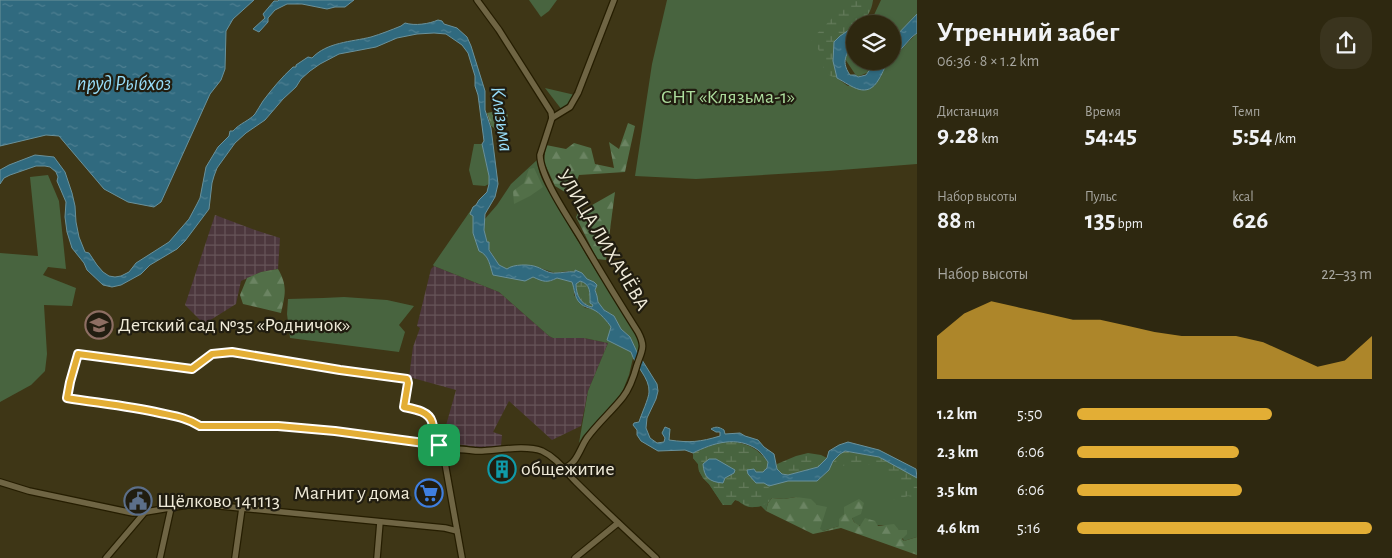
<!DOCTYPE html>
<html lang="ru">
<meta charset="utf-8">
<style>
body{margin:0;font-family:"Alegreya Sans",sans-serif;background:#3a341e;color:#f1f3f6;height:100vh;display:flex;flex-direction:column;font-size:19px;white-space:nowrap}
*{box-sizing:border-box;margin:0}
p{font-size:16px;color:#a7a69f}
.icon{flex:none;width:28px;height:28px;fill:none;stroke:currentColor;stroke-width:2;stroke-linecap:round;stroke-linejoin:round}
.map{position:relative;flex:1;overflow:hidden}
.side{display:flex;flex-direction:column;background:#2e2810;width:475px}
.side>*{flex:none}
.buttons{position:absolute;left:846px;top:15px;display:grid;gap:10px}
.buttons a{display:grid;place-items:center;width:55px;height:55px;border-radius:50%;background:#2e2810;box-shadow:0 1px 4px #0004,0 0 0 1px #494430;font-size:25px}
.pin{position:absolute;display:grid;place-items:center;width:42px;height:42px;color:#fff;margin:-21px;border-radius:10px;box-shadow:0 2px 8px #0006}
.round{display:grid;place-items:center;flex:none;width:52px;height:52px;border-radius:20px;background:#3a341e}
.overview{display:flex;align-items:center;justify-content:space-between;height:85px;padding:0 20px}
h1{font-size:28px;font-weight:600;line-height:38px}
.metrics{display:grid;grid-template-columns:repeat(3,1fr);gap:8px;height:85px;padding:5px 20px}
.metrics div{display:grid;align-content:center}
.metrics b{font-size:25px;font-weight:600}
.metrics small{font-size:14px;font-weight:400}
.metrics p{font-size:14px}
.chart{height:140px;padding:10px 20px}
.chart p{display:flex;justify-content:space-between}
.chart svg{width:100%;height:90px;margin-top:5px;fill:#e3ae35;opacity:.7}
ul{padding:0 20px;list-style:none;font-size:16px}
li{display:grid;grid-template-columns:80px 60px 1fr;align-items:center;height:38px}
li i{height:12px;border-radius:6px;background:#e3ae35}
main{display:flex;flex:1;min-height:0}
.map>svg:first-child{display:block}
.industrial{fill:url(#industrial-grid)}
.green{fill:#48643f}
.forest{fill:url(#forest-firs)}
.wetland{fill:url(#wetland-marsh);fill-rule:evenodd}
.water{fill:url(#water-ripples);stroke:#6a919a;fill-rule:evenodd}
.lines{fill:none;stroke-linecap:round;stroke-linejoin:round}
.minor-casing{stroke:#251d00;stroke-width:8}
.minor{stroke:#6f6544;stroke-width:5.5}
.route-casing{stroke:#fff;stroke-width:10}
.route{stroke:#e3ae35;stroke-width:6}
.labels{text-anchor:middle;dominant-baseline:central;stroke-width:4.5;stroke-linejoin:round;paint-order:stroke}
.park-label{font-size:20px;fill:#addd9d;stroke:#211d10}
.street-label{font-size:20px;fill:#f0ebd9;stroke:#211d10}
.poi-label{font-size:20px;fill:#f0ebd9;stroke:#211d10;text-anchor:start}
.water-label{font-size:21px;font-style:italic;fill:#97dcf8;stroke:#211d10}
</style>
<main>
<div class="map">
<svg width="917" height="558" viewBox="0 0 917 558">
<defs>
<pattern id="industrial-grid" width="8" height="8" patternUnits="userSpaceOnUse" patternTransform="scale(1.25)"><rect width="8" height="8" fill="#4c373d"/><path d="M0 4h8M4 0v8" fill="none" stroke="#665458"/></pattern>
<pattern id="forest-firs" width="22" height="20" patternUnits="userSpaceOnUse" patternTransform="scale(1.25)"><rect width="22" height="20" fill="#526f48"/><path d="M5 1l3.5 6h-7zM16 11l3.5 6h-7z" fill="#6b8462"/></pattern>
<pattern id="wetland-marsh" width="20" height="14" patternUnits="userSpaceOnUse" patternTransform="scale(1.25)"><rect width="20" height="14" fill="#48643f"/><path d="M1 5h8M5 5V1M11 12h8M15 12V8" fill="none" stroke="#637a5a"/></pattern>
<pattern id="water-ripples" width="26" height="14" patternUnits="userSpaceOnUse" patternTransform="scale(1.25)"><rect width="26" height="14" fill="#306a7f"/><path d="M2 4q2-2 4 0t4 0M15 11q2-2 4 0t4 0" fill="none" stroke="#4e7f91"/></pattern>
</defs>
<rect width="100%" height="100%" fill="#3e3616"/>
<!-- industrial -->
<g class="industrial">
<path d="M 215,215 L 255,230 L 280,238 L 278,269 L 261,272 L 241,281 L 236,304 L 204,324 L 185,305 Z"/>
<path d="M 434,266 L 499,292 L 549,336 L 553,338 L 584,338 L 608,343 L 588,391 L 581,426 L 552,440 L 509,401 L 493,432 L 502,435 L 501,446 L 484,448 L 456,444 L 443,436 L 456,390 L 409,377 L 413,347 L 420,328 L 417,326 L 431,269 Z"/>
</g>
<!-- green -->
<g class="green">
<path d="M 529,0 L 557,0 L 549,11 L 541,17 Z"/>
<path d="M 667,0 L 873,0 L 858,24 L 855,24 L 855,26 L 849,31 L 837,78 L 848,86 L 881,77 L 883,68 L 890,61 L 892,61 L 893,58 L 917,33 L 917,164 L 828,171 L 696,179 L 635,176 L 652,64 Z"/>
<path d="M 881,0 L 917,0 L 917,14 L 893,39 L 893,43 L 892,24 L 868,24 L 873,17 Z"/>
<path d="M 855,38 L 855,61 L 876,61 L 869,72 L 857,77 L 845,59 Z"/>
<path d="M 545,88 L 575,95 L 567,107 L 562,110 Z"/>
<path d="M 474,144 L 482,144 L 489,176 L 489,184 L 485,186 L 473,185 L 469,170 Z"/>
<path d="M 537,160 C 538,178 550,193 559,208 C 583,252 611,294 638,337 L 639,346 L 637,352 L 630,337 L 621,329 L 614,316 L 604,310 L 598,302 L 594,282 L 586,279 L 582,273 L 567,271 L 555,273 L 534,266 L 518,265 L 507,269 L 499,265 L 489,249 L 489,243 L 487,242 L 484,230 L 484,220 L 497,205 L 511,184 Z"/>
<path d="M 48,175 L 59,201 L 66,269 L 48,267 L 43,275 L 76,288 L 72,306 L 44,305 L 47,354 L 45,371 L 31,385 L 0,402 L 0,253 L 38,256 L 30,177 Z"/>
<path d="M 473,207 L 470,214 L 473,216 L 473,233 L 490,264 L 493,275 L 533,277 L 551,281 L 557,278 L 572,282 L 574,287 L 574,295 L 585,308 L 594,309 L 606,320 L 611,327 L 607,340 L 631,352 L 633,358 L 629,375 L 621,395 L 583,436 L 579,443 L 588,391 L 608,343 L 584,338 L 553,338 L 549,336 L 499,292 L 434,266 L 433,265 Z"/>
<path d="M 344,297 L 387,300 L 414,306 L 399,325 L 405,332 L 399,352 L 290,338 L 287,314 L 288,299 L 323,298 Z"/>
<path d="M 693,453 L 788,481 L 817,481 L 829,470 L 840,454 L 899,468 L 917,478 L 917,537 L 904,541 L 899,530 C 894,528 888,526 882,525 C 871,525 857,531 852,518 L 844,514 L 839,526 L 823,531 L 820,530 L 817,505 L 796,497 L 784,499 L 772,498 L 768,503 L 766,511 L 761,506 C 756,507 751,508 746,506 C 741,504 740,501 735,500 L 731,505 L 723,505 L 709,484 L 703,478 L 699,471 L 698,464 L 693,458 Z"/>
</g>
<!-- forest -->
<g class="forest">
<path d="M 502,110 L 508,115 L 504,127 L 506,133 L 498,135 L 494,128 L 491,126 L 487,113 Z"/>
<path d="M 628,123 L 635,126 L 625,172 L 579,175 L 575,186 L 565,192 L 555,186 L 544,162 L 546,145 L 566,149 L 574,143 L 591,148 L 595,164 L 614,168 L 609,142 L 619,149 Z"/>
<path d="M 534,168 L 543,187 L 530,196 L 514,204 L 513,191 L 524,183 L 529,169 Z"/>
<path d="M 615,192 L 606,260 L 597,259 L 576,217 L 578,213 Z"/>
<path d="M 278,269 C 288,286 285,295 281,313 L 243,304 L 240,295 L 247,278 L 261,272 Z"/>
<path d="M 796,497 L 811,499 L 817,505 L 827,507 L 820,529 L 823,531 L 839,526 L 839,519 L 844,514 L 844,507 L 859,499 L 864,503 L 861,514 L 852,518 L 854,522 L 860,526 L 865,518 L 875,521 L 878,526 L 894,524 L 899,530 L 907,530 L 907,534 L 902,539 L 904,541 L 917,537 L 917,555 L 841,528 L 813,534 L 766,511 L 768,503 L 772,498 L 784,499 Z"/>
</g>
<!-- wetland -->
<g class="wetland">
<path d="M 847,0 L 873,0 C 872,10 866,22 855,24 L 855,26 C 846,33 832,47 833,59 C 833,65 837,72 837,78 C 822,74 825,70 821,57 C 820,50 815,44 810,39 L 820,31 L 845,4 Z"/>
<path d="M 580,281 C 592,284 592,297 593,307 C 581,305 576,295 576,284 Z"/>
<path d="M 733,441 C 751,446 756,447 768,462 L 767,468 L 763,472 L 756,472 L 756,483 C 780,485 775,507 753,507 C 746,508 742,501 735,500 L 731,505 L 723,505 L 709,484 L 703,478 L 699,471 L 698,464 L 693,458 L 693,453 C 706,447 718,442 733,441 ZM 709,459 L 716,459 L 735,470 C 731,475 725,478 722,483 L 715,483 L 707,477 L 703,464 Z"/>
<path d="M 845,451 L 879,457 L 915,476 L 917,478 L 917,498 L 908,496 L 897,500 L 893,499 L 892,496 L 904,484 C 896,473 871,463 857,463 C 848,464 838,467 829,470 C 833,461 836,455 845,451 Z"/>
<path d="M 808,453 L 821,455 L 827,458 L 818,467 L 788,475 L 782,474 L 777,469 L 777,464 L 796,456 Z"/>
</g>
<!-- water -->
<g class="water">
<path d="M 0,0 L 254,0 L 233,19 L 226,31 L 225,69 L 221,80 L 210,94 L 161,202 L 154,207 L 128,202 L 104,189 L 59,136 L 46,135 L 0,146 Z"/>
<path d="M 279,0 L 354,0 L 345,7 L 335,7 L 327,9 L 302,4 L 287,4 L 275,10 L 268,18 L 268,22 L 259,32 L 253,29 L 265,18 L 263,14 L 274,1 L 278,1 Z"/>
<path d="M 917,14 L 917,33 L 912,37 L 893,58 L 893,39 Z"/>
<path d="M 438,20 L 442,21 L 444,24 L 457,28 L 467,37 L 471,46 L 485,91 L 485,110 L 491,128 L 498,184 L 495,197 L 485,214 L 484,230 L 487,242 L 489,242 L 489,250 L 499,265 L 507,269 C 513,264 530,264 537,267 C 543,269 549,274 556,273 C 563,273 567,271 575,272 L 575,270 L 582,273 L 587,279 L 594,282 L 597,285 L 595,290 L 597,296 L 598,302 L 604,310 L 614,316 L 621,329 L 630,337 L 637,352 L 657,384 L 658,391 L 656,399 L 647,418 L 646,428 L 650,438 L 657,443 L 664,442 L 665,438 L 662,433 L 665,427 L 670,429 L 669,440 C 690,443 700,442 720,436 L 720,432 L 716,432 L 711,429 C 716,426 719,427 724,430 L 725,434 L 740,433 L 745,436 L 758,440 L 764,447 L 774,454 L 777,469 L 782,474 L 788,475 L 818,467 L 827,458 L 829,451 L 839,445 L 848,442 L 879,450 L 916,469 L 917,478 L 879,457 L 845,451 L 840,454 L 833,461 L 829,470 L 817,481 L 788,481 L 769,486 L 764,483 L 756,483 L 748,474 L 747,470 L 754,469 L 756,472 L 763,472 L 767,468 L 768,462 C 765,458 762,453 758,450 C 737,435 713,443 693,453 L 685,450 L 658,451 L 641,441 L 637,435 L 637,430 L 633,425 L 634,423 L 639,422 C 641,415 649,398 649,392 C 650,378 635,366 631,352 L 607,340 L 611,327 C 608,322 599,312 594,310 C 589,307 585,308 580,303 C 574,297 575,290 572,282 L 557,278 C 547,283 544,282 533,277 L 525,281 L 493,275 C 490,266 489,255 479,251 L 473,233 L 473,216 L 470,214 L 473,207 L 476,205 L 479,200 L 487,192 L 489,184 L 489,176 L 482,144 L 484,141 L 478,95 L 475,86 L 475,76 L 468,53 L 462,45 L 446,34 L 434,33 L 417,34 L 397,38 L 376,47 L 339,54 L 320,64 L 310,71 L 301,79 L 296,87 L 283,99 L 265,120 L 246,133 L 235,143 L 217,168 L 214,176 L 212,183 L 209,209 L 185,241 L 177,249 L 150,265 L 141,274 L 121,285 L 112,287 L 103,285 L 87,270 L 84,263 L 72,248 L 67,232 L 65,217 L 66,202 L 57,181 L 58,177 L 56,172 L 50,167 L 45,166 L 36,166 L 10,175 L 4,178 L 0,184 L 0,170 L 9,165 L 35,155 L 54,157 L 65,172 L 72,193 L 75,206 L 76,222 L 79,237 L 85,252 L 89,253 L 97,265 L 103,272 L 109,276 L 115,277 L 121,276 L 129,272 L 136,263 L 169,242 L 189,219 L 197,204 L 200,198 L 206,167 L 218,147 L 229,136 L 230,131 L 233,131 C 240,123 249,121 255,114 C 258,110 260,105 263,101 C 272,89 282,77 293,67 L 296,67 L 296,65 L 308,57 L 312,58 C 327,42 351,42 371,37 C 381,34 391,30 401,26 L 405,23 C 415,26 429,24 438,20 ZM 580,281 C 591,284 590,293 590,303 L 593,305 L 592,307 C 581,305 576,295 576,284 Z"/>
<path d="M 855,26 C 855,30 856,35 855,38 C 849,53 839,59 850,75 L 855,75 L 858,77 L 866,75 L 876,61 L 890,61 C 883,68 884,71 879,79 C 867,100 852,86 837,78 L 833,61 L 834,42 L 840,36 Z"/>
<path d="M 709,459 L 716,459 L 735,470 L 734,473 L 725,478 L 723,483 C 709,482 704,477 703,464 Z"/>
</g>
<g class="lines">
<!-- minor casing -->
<g class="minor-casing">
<g id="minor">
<path d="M 477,0 L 499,30 L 551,112 L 552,118 L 540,155 C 540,177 570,220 582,240 C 600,271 619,302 638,332 C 646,347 642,350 637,365 C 634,376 630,388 623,397 C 612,411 598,423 587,438 C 580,448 577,464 564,468"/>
<path d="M 552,118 L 570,107 L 578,93 L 614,0"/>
<path d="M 439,445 C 430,433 436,434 432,422 C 429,411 414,409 404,407 L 408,383 L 407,379 L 339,370 L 232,352 L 212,354 L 192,369 L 78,354 L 70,382 L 67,398 C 98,403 129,407 160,413 C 174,416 188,418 200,426 L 278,426 L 335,431 L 439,445 L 448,452"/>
<path d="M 0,482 L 29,491 L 133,513 C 156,512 177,505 200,504 L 445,528 L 457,531"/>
<path d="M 106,558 L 145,512"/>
<path d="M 160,558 L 171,508"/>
<path d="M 235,558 L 242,508"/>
<path d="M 377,558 L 380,522"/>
<path d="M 462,558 L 445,463 L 445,458 L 448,452 C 457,446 472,452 482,451 C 500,450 526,445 542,451 C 557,458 565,471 576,482 C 602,508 629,533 656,558"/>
<path d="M 575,558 L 618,523"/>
</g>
</g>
<!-- minor -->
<use href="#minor" class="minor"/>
</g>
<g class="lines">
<!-- route casing -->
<g class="route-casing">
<path id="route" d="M 232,352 L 340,370 L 407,379 L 408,383 L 404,407 C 414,409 429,411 432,422 C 436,434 430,433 439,445 L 335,431 L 278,426 L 200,426 C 188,418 174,416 160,413 C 129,406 98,403 67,398 L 70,382 L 78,354 L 192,369 L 212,354 Z"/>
</g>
<!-- route -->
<use href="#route" class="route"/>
</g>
<!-- icons -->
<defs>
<g id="school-ring" transform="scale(1.4375)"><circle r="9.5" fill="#211d10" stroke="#8d6e63" stroke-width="1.5"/><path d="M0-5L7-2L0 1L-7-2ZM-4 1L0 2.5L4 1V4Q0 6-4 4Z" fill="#8d6e63"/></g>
<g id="building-ring" transform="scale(1.4375)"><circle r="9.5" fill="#211d10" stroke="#0f9aa8" stroke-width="1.5"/><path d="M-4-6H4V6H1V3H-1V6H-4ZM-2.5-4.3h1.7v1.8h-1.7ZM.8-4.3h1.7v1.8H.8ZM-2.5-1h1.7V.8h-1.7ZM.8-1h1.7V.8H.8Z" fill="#0f9aa8"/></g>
<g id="supermarket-ring" transform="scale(1.4375)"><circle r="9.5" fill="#211d10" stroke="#3f7fe0" stroke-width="1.5"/><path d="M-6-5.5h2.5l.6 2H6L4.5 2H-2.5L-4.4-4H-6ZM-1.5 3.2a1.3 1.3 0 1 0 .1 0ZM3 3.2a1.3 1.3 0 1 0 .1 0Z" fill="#3f7fe0"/></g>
<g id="civic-ring" transform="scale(1.4375)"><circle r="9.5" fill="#211d10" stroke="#5c6f8a" stroke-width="1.5"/><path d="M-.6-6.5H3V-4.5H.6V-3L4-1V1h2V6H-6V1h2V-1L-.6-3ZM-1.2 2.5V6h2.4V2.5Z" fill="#5c6f8a"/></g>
</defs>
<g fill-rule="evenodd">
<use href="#school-ring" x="99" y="325"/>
<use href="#building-ring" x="502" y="469"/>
<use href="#supermarket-ring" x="429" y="493"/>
<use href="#civic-ring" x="138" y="501"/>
</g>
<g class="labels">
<!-- park labels -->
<g class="park-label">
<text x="728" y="97">СНТ «Клязьма-1»</text>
</g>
<!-- street labels -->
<g class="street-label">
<text transform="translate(603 240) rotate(59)">УЛИЦА ЛИХАЧЁВА</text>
</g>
<!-- poi labels -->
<g class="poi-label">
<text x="118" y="325">Детский сад №35 «Родничок»</text>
<text x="521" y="469">общежитие</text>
<text x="410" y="493" text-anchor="end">Магнит у дома</text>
<text x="157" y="501">Щёлково 141113</text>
</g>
<!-- water labels -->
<g class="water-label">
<text x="124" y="83">пруд Рыбхоз</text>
<text transform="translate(502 119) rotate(82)">Клязьма</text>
</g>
</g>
</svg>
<div class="buttons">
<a><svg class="icon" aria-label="layers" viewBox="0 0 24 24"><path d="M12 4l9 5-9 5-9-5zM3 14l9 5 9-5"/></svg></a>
</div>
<div class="pin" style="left:439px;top:445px;background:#1e9e55"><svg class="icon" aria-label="arrive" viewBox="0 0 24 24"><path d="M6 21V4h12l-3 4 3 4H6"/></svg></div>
</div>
<section class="side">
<div class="overview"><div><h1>Утренний забег</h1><p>06:36 · 8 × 1.2 km</p></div><a class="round"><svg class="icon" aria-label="share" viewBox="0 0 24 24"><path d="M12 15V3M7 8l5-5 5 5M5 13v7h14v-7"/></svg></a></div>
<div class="metrics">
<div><p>Дистанция</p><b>9.28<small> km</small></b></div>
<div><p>Время</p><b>54:45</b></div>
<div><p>Темп</p><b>5:54<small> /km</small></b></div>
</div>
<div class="metrics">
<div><p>Набор высоты</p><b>88<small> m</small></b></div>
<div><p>Пульс</p><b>135<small> bpm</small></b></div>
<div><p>kcal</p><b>626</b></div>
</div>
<div class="chart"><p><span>Набор высоты</span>22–33 m</p>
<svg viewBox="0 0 160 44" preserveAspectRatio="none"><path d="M0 44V23L10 12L20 6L30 9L40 12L50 15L60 15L70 18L80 21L90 23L100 23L110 23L120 26L130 32L140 38L150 35L160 23V44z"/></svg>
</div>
<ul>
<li><b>1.2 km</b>5:50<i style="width:66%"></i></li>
<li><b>2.3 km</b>6:06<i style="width:55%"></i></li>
<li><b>3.5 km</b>6:06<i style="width:56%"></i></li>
<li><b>4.6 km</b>5:16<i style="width:100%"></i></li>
</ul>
</section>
</main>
